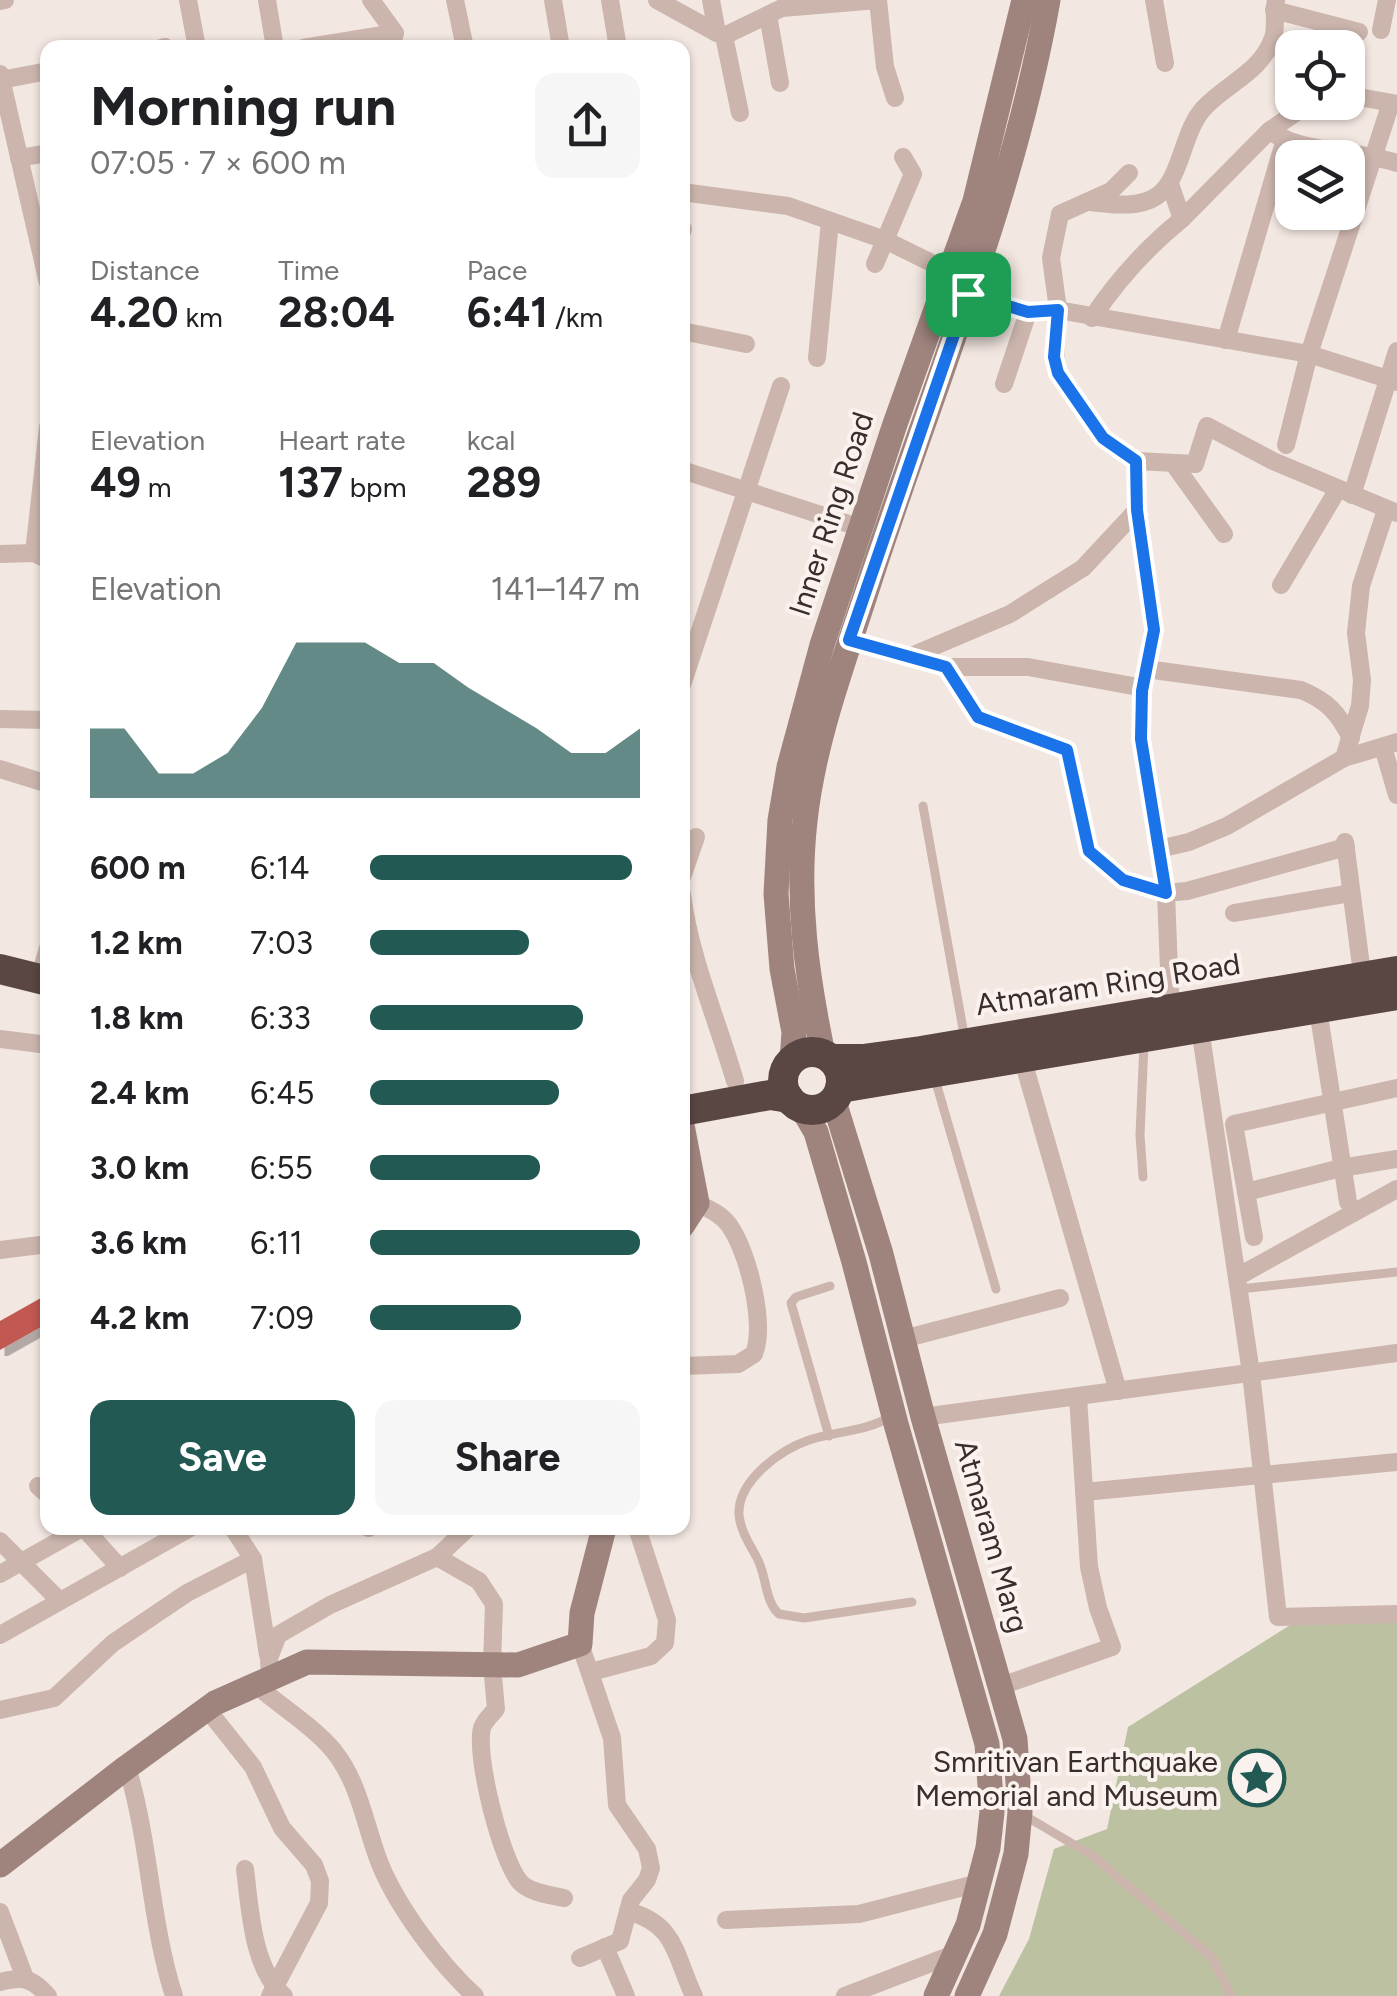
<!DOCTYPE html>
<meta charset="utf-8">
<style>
body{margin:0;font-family:Figtree,sans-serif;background:#f6f6f6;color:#202124;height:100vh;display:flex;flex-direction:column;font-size:38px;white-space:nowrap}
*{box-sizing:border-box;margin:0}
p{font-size:32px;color:#757577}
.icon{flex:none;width:55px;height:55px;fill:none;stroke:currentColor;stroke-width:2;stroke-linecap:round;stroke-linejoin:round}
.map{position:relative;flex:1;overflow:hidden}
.side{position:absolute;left:40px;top:40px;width:650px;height:1495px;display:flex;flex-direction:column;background:#fff;border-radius:20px;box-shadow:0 2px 8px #0004}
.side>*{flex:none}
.fabs{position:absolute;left:1275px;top:30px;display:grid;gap:20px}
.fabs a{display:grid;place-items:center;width:90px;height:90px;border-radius:20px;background:#fff;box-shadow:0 2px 8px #0004;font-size:50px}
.pin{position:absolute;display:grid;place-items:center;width:85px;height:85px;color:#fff;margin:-42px;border-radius:20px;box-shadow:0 5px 15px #0006}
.round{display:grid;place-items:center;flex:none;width:105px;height:105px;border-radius:20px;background:#f6f6f6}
.head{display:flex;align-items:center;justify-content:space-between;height:170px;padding:0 50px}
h1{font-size:55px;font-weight:700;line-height:75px}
.stats{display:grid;grid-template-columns:repeat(3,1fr);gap:15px;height:170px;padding:10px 50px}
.stats div{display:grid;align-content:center}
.stats b{font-size:42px;font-weight:700}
.stats small{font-size:28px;font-weight:400}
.stats p{font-size:28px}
.chart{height:280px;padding:20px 50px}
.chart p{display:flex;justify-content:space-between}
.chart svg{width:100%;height:180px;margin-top:10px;fill:#225a53;opacity:.7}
.action{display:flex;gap:20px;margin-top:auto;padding:20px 50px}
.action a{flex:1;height:115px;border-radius:20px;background:#225a53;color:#fff;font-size:40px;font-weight:700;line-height:115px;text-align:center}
.action a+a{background:#f6f6f6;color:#202124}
ul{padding:0 50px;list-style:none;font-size:32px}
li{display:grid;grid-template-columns:160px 120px 1fr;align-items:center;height:75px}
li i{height:25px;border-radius:12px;background:#225a53}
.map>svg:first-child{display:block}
.green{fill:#bcc2a1}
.building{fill:#c15951;filter:url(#shadow)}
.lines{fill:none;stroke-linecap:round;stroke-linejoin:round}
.lane{stroke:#cbb5ad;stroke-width:9}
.street{stroke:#cbb5ad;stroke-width:18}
.secondary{stroke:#9f847e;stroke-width:25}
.highway{stroke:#5a4643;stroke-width:30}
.route-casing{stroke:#fff;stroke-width:20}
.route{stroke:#1a73e8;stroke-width:12}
.labels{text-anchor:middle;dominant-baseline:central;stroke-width:8;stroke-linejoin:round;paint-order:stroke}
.street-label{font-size:30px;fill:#3a2d2b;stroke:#faf2ee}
.poi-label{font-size:30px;fill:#3a2d2b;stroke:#faf2ee;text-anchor:end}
</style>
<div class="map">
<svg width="1397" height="1996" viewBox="0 0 1397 1996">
<defs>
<filter id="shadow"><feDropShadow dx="4.5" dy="8" stdDeviation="0" flood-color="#0004"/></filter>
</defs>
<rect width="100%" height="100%" fill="#f3e7e1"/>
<!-- green -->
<path class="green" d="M 1397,1609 L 1397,1996 L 999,1996 L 1029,1939 L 1054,1849 L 1107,1829 L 1128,1727 L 1292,1624 Z"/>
<!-- building -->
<path class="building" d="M 48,1294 L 48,1323 L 0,1350 L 0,1321 Z"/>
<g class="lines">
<!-- lane -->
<g class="lane">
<path d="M 923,806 L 965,1040"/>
<path d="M 935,1079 L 996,1289"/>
<path d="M 1143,1177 L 1140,1135 L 1144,1044"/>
<path d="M 1240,1289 L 1397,1272"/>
<path d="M 890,1417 C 864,1432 837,1431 809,1440 C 780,1450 737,1481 739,1515 C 741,1532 749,1543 757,1558 C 767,1576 764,1600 779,1614 L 804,1618 L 912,1602"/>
<path d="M 829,1436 L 791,1303 L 796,1297 L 830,1286"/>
<path d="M 1022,1814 L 1093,1856 L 1212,1957 L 1231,1996"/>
</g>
<!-- street -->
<g class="street">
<path d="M 188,0 L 197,48"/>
<path d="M 267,0 L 275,48"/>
<path d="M 371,0 L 395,33 L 391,48"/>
<path d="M 455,0 L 465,48"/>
<path d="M 553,0 L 561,48"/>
<path d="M 610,0 L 618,48"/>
<path d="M 657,0 L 717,33"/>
<path d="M 711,0 L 717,33 L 724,36 L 740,113"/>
<path d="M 878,0 L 885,67 L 895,98"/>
<path d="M 1154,0 L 1165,63"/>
<path d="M 0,1 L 5,0"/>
<path d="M 1274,10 L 1359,32"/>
<path d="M 768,15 L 780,83"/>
<path d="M 1381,30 L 1387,0"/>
<path d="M 724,36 L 782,8 L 878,0"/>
<path d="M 161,48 L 165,47"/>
<path d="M 303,48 L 395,33"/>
<path d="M 0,74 L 48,283"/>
<path d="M 1,80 L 48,71"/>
<path d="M 1348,95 L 1397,104"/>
<path d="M 1276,135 C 1313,154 1358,150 1397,163"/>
<path d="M 19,158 L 48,153"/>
<path d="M 1129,173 L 1111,191 L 1060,214 L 1051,258 L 1058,310 L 1055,364 L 1058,373 L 1103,437 L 1136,461 L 1137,510 L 1153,629 L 1142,691 L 1141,739 L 1166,893 L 1170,996"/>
<path d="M 682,192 L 788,206 L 885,240 L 950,272"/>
<path d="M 1089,202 C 1110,204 1138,209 1157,196 C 1181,180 1182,133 1203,109 C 1225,84 1261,73 1273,38 C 1277,27 1273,12 1276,0"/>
<path d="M 1182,219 L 1269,131 L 1311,102"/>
<path d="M 682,232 L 683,229"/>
<path d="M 875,264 L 913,174 L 903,157"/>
<path d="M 967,294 L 1028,312 L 1058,310 L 1309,354 L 1397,382"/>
<path d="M 1092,318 C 1118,279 1146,248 1182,219 L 1170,184"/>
<path d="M 682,331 L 746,344"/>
<path d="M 1226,340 L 1285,139"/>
<path d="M 817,358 L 830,221"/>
<path d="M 1004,384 L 1028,312"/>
<path d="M 1286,445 L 1309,354 L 1388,112"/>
<path d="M 1136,461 L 1195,464 L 1207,426 L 1273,461 L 1397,513"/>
<path d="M 1173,463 L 1224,534"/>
<path d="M 682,470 L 861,528"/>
<path d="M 1352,495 L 1397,351"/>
<path d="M 34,553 L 48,427"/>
<path d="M 0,554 L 34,553 L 48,560"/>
<path d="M 1281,585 L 1338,489"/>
<path d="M 849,640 L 946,667 L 978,717 L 1067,750 L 1089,851 L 1123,880 L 1166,893 L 1187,891 L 1346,847"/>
<path d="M 909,657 L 1010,614 L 1083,568 L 1137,510"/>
<path d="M 946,667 L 1028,667 L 1133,686"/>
<path d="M 1146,669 L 1301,690 C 1328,701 1338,713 1351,738"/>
<path d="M 682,685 L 781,386"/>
<path d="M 0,719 L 48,720"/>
<path d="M 1383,747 L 1397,795"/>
<path d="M 1344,758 L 1360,706 L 1362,680 L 1356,633 L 1361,586 L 1386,510"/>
<path d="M 0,769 L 48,784"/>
<path d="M 1345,842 L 1361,966"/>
<path d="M 1159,849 L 1189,842 L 1227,826 L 1344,758 L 1397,742"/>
<path d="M 682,877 L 696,837"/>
<path d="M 682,894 C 690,958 717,1019 735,1081"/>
<path d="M 1234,913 L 1351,893"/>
<path d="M 41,972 L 48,948"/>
<path d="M 1319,1016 L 1348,1202"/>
<path d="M 1201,1035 L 1251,1373 L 1278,1617 L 1397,1614"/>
<path d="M 0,1039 L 40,1044"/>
<path d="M 1024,1064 L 1118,1391"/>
<path d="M 1246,1192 L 1341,1168 L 1397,1159"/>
<path d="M 1254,1237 L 1234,1124 L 1397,1088"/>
<path d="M 0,1250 L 48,1244"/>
<path d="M 1237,1277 L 1397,1189"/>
<path d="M 903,1339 L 1060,1298"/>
<path d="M 682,1366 L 738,1364 L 754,1354 C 766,1324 748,1251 729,1225 C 721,1214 709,1209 697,1203"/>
<path d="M 923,1417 L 1397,1353"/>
<path d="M 38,1486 L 48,1495"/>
<path d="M 1084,1492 L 1397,1462"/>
<path d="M 84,1528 L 120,1568"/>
<path d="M 233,1528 L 253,1559 L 268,1655"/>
<path d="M 368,1528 L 369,1528"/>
<path d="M 0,1541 L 60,1601"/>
<path d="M 437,1557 L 479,1581 L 494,1604 L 492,1665 L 496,1709 C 491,1715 484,1721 482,1728 C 475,1756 501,1860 520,1882 C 530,1893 551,1895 564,1898"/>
<path d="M 0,1574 L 82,1528"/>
<path d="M 0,1635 L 190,1528"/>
<path d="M 580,1644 L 612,1738 L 617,1805 L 647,1849 L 651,1868 L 647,1880 L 631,1900 L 620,1941 L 580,1958"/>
<path d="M 591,1672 L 651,1656 L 665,1643 L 667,1620 L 637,1528"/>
<path d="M 270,1679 L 269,1658 L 278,1635 L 330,1605 L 437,1557 L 468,1528"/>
<path d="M 256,1685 C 280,1706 313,1726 333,1750 C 360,1783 365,1826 380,1864 C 398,1908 440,1964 475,1996"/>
<path d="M 1001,1686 L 1112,1647 L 1098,1608 L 1089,1567 L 1078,1397"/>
<path d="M 207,1709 L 253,1767 L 282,1828 L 314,1865 L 320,1881 L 319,1903 L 270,1996"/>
<path d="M 0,1710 L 54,1698 L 113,1643 L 187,1593 L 253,1559"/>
<path d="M 127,1767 C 150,1842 150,1921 174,1996"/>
<path d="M 245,1869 C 250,1908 252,1968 284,1996"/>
<path d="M 628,1911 C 677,1925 674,1954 694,1996"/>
<path d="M 0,1912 L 25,1978"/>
<path d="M 726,1920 L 859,1914 L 979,1883"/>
<path d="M 605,1947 L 626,1996"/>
<path d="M 0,1982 C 23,1976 32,1978 48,1996"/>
<path d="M 845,1996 L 957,1953"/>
</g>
<!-- secondary -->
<g class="secondary">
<path d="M 823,1054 C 807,977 796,901 805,821 C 814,738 845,659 870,580 C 932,388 1013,199 1048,0"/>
<path d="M 792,1061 L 794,1032 L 782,969 L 776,894 L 780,820 L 789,767 L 822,645 L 895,424 L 975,201 L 1024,0"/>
<path d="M 837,1096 L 836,1108 L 881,1254 L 923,1417 L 1015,1739 L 1020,1812 L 1016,1854 L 995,1934 L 967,1996"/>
<path d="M 802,1108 L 816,1132 L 854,1262 L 896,1424 L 987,1744 L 992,1812 L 988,1848 L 968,1925 L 936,1996"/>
<path d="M 682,1125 L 697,1203 L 682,1226"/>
<path d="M 0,1865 L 127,1767 L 215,1703 L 307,1662 L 518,1665 L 580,1644 L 582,1613 L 604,1528"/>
</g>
<!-- highway -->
<g class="highway">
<path d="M 0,969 L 48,981"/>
<circle cx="812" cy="1081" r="29"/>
<path d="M 831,1059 L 863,1059 L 921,1051 L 1397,971"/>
<path d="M 840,1088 L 1397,995"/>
<path d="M 682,1111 L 770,1095 L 789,1098"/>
</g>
</g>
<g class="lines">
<!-- route casing -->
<g class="route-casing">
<path id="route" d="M 968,294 L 1028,312 L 1058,310 L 1054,357 L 1058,373 L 1103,438 L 1136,461 L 1137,510 L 1154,630 L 1142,691 L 1141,739 L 1166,893 L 1123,880 L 1089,851 L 1067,750 L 978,717 L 946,667 L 849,640 Z"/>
</g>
<!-- route -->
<use href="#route" class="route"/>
</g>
<!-- icons -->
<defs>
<g id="sight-ring" transform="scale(2.875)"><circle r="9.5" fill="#faf2ee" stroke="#225a53" stroke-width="1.5"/><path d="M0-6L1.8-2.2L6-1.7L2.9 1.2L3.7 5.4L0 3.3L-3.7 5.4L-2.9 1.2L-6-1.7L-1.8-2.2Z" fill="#225a53"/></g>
</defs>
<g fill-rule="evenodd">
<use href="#sight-ring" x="1257" y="1778"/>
</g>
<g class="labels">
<!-- street labels -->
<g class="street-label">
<text transform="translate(831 514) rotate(-72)">Inner Ring Road</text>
<text transform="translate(1108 984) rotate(-9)">Atmaram Ring Road</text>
<text transform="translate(992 1536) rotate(74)">Atmaram Marg</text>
</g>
<!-- poi labels -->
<g class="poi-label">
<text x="1218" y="1761">Smritivan Earthquake<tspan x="1218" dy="34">Memorial and Museum</tspan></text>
</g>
</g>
</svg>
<div class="fabs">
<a><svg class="icon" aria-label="locate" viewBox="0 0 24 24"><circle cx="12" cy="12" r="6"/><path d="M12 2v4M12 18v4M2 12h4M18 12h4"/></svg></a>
<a><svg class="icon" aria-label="layers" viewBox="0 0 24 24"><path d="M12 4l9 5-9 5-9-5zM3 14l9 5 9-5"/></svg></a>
</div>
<div class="pin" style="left:968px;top:294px;background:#1e9e55"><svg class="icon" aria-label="arrive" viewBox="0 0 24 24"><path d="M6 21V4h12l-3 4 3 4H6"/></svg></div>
<section class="side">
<div class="head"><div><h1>Morning run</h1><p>07:05 · 7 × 600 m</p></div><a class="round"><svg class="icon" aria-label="share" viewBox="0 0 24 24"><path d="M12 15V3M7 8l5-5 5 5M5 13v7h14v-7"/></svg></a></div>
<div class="stats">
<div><p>Distance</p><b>4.20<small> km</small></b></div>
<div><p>Time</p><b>28:04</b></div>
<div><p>Pace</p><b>6:41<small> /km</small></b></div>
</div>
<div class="stats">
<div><p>Elevation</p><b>49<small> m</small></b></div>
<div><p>Heart rate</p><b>137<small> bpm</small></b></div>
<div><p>kcal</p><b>289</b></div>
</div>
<div class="chart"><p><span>Elevation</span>141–147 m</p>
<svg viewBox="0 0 160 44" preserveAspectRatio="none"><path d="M0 44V27L10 27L20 38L30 38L40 33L50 22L60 6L70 6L80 6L90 11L100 11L110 17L120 22L130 27L140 33L150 33L160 27V44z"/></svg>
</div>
<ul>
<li><b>600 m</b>6:14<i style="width:97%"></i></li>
<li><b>1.2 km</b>7:03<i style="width:59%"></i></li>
<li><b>1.8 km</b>6:33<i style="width:79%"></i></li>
<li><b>2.4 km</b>6:45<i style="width:70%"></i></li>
<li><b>3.0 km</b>6:55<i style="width:63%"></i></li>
<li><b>3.6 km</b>6:11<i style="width:100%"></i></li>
<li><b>4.2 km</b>7:09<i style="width:56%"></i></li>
</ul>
<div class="action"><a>Save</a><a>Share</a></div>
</section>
</div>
